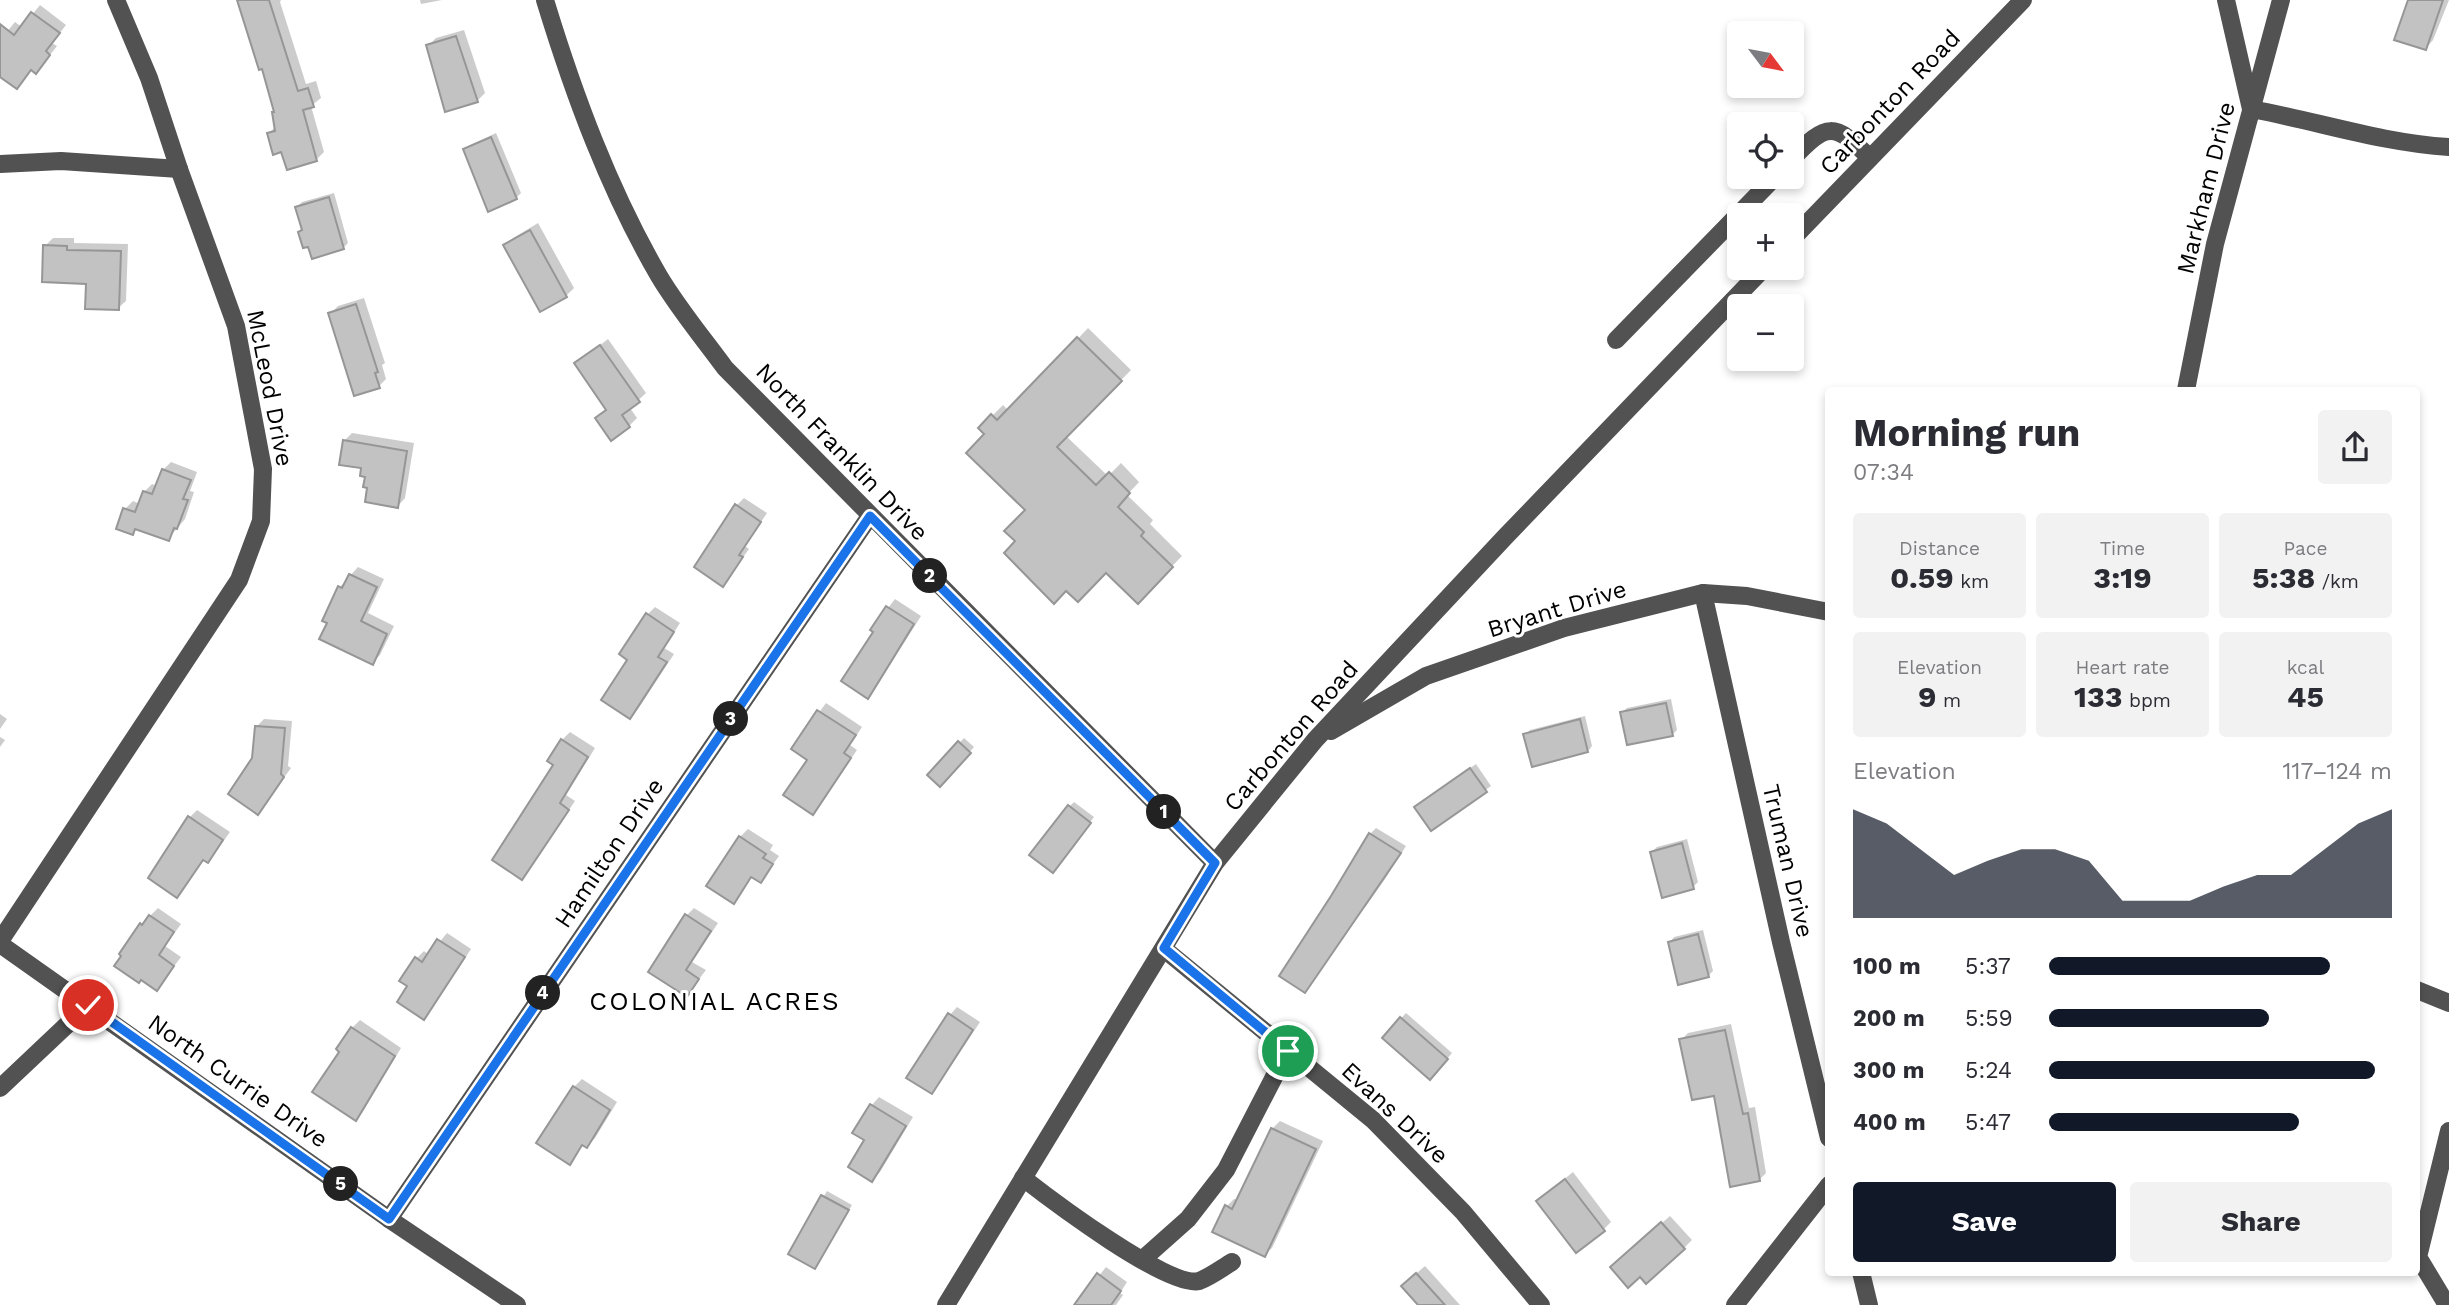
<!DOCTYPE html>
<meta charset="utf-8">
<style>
body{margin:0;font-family:"Work Sans",sans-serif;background:#f2f2f3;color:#2b2b33;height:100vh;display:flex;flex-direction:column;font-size:26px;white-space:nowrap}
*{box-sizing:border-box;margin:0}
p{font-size:23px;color:#7c7c81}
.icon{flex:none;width:38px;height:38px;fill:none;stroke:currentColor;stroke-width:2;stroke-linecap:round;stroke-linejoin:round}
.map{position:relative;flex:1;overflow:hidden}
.side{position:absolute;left:1825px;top:387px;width:595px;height:889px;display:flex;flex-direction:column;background:#fff;border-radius:7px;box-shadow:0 4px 10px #0003}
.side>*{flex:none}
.needle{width:46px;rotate:122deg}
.tools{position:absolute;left:1727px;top:21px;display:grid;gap:14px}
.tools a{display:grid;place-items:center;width:77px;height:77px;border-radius:7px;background:#fff;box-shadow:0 4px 10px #0003;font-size:35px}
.pin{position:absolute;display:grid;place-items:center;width:60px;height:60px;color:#fff;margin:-30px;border:4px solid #fff;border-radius:50%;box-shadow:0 2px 7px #0007}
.km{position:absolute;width:35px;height:35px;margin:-18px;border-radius:50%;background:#222;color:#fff;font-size:19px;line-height:35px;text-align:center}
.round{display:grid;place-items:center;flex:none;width:74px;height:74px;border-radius:7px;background:#f2f2f3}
.headline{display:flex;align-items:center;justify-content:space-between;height:119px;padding:0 28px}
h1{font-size:38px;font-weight:700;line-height:52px}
.figures{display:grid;grid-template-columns:repeat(3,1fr);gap:10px;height:119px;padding:7px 28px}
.figures div{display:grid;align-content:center;border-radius:7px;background:#f2f2f3;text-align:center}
.figures b{font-size:30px;font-weight:700}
.figures small{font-size:19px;font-weight:400}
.figures p{font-size:19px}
.chart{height:196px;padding:14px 28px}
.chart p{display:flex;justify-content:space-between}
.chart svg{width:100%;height:126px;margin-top:7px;fill:#111827;opacity:.7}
.primary-button{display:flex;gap:14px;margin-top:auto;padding:14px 28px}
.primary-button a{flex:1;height:80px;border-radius:7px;background:#111827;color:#fff;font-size:28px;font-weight:700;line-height:80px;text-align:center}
.primary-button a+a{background:#f2f2f3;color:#2b2b33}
ul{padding:0 28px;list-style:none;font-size:23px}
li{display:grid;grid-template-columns:112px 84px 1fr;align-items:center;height:52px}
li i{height:18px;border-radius:9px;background:#111827}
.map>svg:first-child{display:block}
.shadow{fill:#0003}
.building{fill:#c2c2c2;stroke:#969696;stroke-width:2}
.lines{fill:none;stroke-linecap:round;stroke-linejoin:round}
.minor{stroke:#525252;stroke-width:18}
.route-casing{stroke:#fff;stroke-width:14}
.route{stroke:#1a73e8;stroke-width:9}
.labels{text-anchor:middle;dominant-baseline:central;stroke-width:6;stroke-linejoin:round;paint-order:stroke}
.street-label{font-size:24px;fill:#000;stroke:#fff}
.neighbourhood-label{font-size:26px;letter-spacing:2px;fill:#000;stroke:#fff}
</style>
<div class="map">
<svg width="2449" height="1305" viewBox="0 0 2449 1305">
<rect width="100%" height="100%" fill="#fff"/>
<!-- shadow -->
<g class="shadow">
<path d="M 239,0 L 281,0 L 280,2 L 306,84 L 316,81 L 321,98 L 311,106 L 324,152 L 316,160 L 282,150 L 269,133 L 276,126 L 276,111 L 263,66 Z"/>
<path d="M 420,0 L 442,0 L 421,4 Z"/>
<path d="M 2410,0 L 2449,0 L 2433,40 L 2426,48 Z"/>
<path d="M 40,5 L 66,25 L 52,43 L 57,46 L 43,64 L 36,72 L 32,69 L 17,87 L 0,74 L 0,40 L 15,22 L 22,27 Z"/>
<path d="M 464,30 L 485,93 L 477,101 L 428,46 L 436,38 Z"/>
<path d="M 496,133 L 521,193 L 516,198 L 465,150 L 470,145 Z"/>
<path d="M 334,193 L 348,243 L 343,248 L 310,244 L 300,232 L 304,228 L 297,207 L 302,202 Z"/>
<path d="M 538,223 L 574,288 L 566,296 L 505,246 L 513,238 Z"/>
<path d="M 53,238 L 74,238 L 74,243 L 128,244 L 126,301 L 118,308 L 45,246 Z"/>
<path d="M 364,298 L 385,363 L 382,365 L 386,379 L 379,386 L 330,314 L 338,306 Z"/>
<path d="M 1088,328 L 1131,370 L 1066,436 L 1108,476 L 1121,463 L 1139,482 L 1127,495 L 1153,520 L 1150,524 L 1182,556 L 1138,601 L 1106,571 L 1018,541 L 1028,510 L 987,434 L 980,428 L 1003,405 L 1009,411 Z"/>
<path d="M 608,339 L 646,393 L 630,408 L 637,418 L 629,426 L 597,418 L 608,409 L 576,364 Z"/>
<path d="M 352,433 L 414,443 L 405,498 L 398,506 L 369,486 L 363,467 L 344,441 Z"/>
<path d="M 171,462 L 197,472 L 190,491 L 194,492 L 185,519 L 168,539 L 138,528 L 132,533 L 125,509 L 133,501 L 140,504 L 144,492 L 152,484 L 157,486 L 163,470 Z"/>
<path d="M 744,498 L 767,513 L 745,546 L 749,549 L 723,585 L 696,566 L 737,505 Z"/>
<path d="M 358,567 L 384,579 L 368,613 L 394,626 L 380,655 L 372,663 L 324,620 L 340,587 Z"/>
<path d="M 895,599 L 921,616 L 875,689 L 868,697 L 876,631 L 872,629 Z"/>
<path d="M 655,607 L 680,623 L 664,648 L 674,654 L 638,709 L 630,717 L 630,659 L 647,615 Z"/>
<path d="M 1671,699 L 1677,730 L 1672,735 L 1622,712 L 1627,708 Z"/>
<path d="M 826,703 L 862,727 L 850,745 L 857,750 L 820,805 L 812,813 L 809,759 L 793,748 Z"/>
<path d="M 0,714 L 7,719 L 0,729 Z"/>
<path d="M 1585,716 L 1592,746 L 1588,751 L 1525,735 L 1530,730 Z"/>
<path d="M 264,719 L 292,721 L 288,766 L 291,768 L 258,813 L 254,759 L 257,726 Z"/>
<path d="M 570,732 L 595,748 L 566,795 L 575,801 L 529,870 L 522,878 L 562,740 Z"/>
<path d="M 0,737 L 5,740 L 0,747 Z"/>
<path d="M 964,738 L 974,747 L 940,784 L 929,775 Z"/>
<path d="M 1476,764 L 1491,786 L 1432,829 L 1421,802 Z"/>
<path d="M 1074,802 L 1094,817 L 1053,871 L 1070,806 Z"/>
<path d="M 197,810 L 230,832 L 215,853 L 207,861 L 204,859 L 176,895 L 190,817 Z"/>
<path d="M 1376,828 L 1406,846 L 1385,879 L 1366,906 L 1359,912 L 1305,991 L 1370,834 Z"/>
<path d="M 748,829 L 773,845 L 770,850 L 779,856 L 761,881 L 753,876 L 733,902 L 740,837 Z"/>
<path d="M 1687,839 L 1698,882 L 1693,887 L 1652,852 L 1657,847 Z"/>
<path d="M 158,908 L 181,924 L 165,946 L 181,957 L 157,989 L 141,925 Z"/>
<path d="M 694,908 L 718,923 L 692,962 L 706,970 L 687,995 L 650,971 L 687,915 Z"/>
<path d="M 1703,930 L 1713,971 L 1708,976 L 1670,942 L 1674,937 Z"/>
<path d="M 447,933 L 471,949 L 431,1010 L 423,1018 L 410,986 L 416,959 L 424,951 L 429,955 Z"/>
<path d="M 957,1007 L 980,1022 L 939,1084 L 931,1092 L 950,1015 Z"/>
<path d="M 1406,1013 L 1452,1053 L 1435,1073 L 1384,1037 Z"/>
<path d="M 360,1020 L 401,1048 L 363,1111 L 355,1119 L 342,1051 L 352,1028 Z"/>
<path d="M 1731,1024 L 1749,1108 L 1755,1107 L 1766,1173 L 1759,1180 L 1716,1093 L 1681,1040 L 1688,1033 Z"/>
<path d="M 582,1079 L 617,1102 L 595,1138 L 587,1146 L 584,1144 L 570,1163 L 574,1087 Z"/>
<path d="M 879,1097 L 913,1117 L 880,1172 L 872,1180 L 866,1140 L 872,1105 Z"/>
<path d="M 1280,1121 L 1323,1141 L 1272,1248 L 1264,1255 L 1227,1206 L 1234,1199 L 1238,1200 L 1272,1129 Z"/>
<path d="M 1573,1172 L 1611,1222 L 1603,1230 L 1538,1201 Z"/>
<path d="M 827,1191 L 852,1205 L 815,1267 L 790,1253 Z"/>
<path d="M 1670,1216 L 1692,1240 L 1684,1248 L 1641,1275 L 1620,1260 Z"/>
<path d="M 1425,1266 L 1460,1305 L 1421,1305 L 1411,1278 Z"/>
<path d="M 1106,1267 L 1127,1282 L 1120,1293 L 1123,1295 L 1116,1305 L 1076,1305 Z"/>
</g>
<!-- building -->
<g class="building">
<path d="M 237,0 L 269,0 L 298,91 L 308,88 L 314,107 L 303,110 L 317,161 L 287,170 L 281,152 L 273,155 L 267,133 L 275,131 L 272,112 L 274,112 L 262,69 L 259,70 Z"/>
<path d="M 2408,0 L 2443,0 L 2426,50 L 2394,40 Z"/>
<path d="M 31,12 L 60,33 L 46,51 L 50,55 L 36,74 L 31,70 L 17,89 L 0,77 L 0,24 L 14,35 Z"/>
<path d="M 456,36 L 478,102 L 445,112 L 426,45 Z"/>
<path d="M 491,137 L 517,199 L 488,212 L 463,149 Z"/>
<path d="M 329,197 L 344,249 L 312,259 L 308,247 L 303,248 L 298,232 L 302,230 L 295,207 Z"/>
<path d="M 530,230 L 567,297 L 540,312 L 503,245 Z"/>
<path d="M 43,245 L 67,246 L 67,250 L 121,251 L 119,310 L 85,309 L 86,284 L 42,282 Z"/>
<path d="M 356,304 L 378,372 L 375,373 L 380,388 L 354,396 L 328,313 Z"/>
<path d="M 1077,337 L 1122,381 L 1057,447 L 1096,485 L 1109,472 L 1130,493 L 1118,507 L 1144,532 L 1141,536 L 1173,567 L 1138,604 L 1106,573 L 1078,602 L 1066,591 L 1054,604 L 1004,553 L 1015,541 L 1004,531 L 1025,510 L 966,453 L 984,434 L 978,428 L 991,414 L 997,420 Z"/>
<path d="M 600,345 L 640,402 L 622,415 L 630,427 L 611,441 L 595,418 L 606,410 L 574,363 Z"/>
<path d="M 343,440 L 407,451 L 398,508 L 365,502 L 367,488 L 363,487 L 365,477 L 360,476 L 361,468 L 339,465 Z"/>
<path d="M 162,469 L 191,480 L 183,499 L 188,500 L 177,529 L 174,528 L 169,541 L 135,529 L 133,535 L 116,529 L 123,508 L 135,512 L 143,491 L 152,494 Z"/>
<path d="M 735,504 L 761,522 L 739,555 L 743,557 L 723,587 L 694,567 Z"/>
<path d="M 349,574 L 377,587 L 361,621 L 387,634 L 373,665 L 319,639 L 327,623 L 322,621 L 338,586 L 342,588 Z"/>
<path d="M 886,606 L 914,624 L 868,699 L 841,681 L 873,632 L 870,630 Z"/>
<path d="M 646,613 L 674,632 L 658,657 L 667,662 L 630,719 L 601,700 L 627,660 L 619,654 Z"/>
<path d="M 1666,703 L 1673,736 L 1627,745 L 1620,712 Z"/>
<path d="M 817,710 L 856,735 L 844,753 L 851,758 L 813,815 L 783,795 L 807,760 L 791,749 Z"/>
<path d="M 1580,719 L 1588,752 L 1532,767 L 1523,734 Z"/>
<path d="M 255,726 L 285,728 L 281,774 L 284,777 L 258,815 L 228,794 L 252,758 Z"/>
<path d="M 561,739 L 588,757 L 560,803 L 569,810 L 522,880 L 492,860 L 553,765 L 547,761 Z"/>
<path d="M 958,741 L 971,753 L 940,787 L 927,775 Z"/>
<path d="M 1470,768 L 1487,792 L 1431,831 L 1414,807 Z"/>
<path d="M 1068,805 L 1091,823 L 1053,873 L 1029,855 Z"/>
<path d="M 188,816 L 223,840 L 208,863 L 203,860 L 177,898 L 148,878 Z"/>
<path d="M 1369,833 L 1401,853 L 1305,993 L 1279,976 L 1331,896 Z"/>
<path d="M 739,836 L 766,854 L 763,858 L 773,864 L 761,883 L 751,877 L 734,904 L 706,886 Z"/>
<path d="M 1682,843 L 1694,889 L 1662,898 L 1650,852 Z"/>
<path d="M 685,914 L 711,931 L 686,970 L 699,979 L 687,997 L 648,972 Z"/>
<path d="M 149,915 L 174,932 L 159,955 L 174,966 L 157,991 L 141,980 L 139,983 L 114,966 L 121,956 L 119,954 L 140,923 L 142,925 Z"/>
<path d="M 1698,934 L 1709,977 L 1678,985 L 1668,942 Z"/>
<path d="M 437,939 L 465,957 L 424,1020 L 397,1002 L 407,986 L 399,981 L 415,957 L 422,962 Z"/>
<path d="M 948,1013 L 973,1030 L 932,1094 L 906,1078 Z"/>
<path d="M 1400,1017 L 1448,1059 L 1430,1080 L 1382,1038 Z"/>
<path d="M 351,1027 L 395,1056 L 356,1121 L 312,1092 L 339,1052 L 336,1049 Z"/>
<path d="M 1725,1030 L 1743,1114 L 1748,1113 L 1760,1181 L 1730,1187 L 1714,1096 L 1692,1100 L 1679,1039 Z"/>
<path d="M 573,1086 L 610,1110 L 587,1148 L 582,1145 L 570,1165 L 536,1143 Z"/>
<path d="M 870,1104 L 906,1126 L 872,1182 L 848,1167 L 864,1140 L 852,1133 Z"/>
<path d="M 1271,1128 L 1316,1149 L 1265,1257 L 1212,1232 L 1225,1205 L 1232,1209 Z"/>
<path d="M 1565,1179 L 1605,1231 L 1576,1253 L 1536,1201 Z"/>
<path d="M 821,1195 L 849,1210 L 815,1269 L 788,1254 Z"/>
<path d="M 1661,1222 L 1685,1249 L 1646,1284 L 1640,1277 L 1628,1288 L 1610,1267 Z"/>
<path d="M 1097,1273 L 1121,1291 L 1111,1305 L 1074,1305 Z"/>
<path d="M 1416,1273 L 1445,1305 L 1418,1305 L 1401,1286 Z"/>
</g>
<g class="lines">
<!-- minor -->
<g class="minor">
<path d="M 545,0 C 574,95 609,190 659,276 C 678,308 703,338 725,368 L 1215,863"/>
<path d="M 2226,0 L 2251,109 C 2317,121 2382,143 2449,147"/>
<path d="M 1792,159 C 1827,122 1834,122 1870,158"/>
<path d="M 0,164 L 61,161 L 179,169"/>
<path d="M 1792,239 L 2023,0"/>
<path d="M 1616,340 L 1775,177"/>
<path d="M 2186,390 L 2215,244 L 2281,0"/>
<path d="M 1703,593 L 1781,942 L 1829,1138"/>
<path d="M 1331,731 L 1426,676 L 1564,628 L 1703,593 L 1747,596 L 1829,612"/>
<path d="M 0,941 L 239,580 L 261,521 L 263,469 L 236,326 L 179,169 L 149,78 L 116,0"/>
<path d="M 0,944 L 389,1219 L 517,1305"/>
<path d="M 1164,949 L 1373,1120 L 1463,1212 L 1541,1305"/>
<path d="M 2417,990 L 2449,1003"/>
<path d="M 0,1088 L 88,1005"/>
<path d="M 1023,1178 C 1050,1199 1169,1289 1199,1281 C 1210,1277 1222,1268 1232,1262"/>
<path d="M 389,1219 L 870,516"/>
<path d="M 1143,1259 L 1188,1219 L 1226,1170 L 1288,1050"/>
<path d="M 1861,1272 L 1869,1305"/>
<path d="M 946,1305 L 1215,863 L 1315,740 L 1505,537 L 1764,268"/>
<path d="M 1735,1305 L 1829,1185"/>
<path d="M 2447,1305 L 2418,1257 L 2449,1131"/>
</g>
</g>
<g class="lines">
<!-- route casing -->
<g class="route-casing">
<path id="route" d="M 88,1005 L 389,1219 L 870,516 L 1215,863 L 1164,948 L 1288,1051"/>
</g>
<!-- route -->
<use href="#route" class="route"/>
</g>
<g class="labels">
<!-- street labels -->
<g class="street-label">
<text transform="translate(1890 102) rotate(-46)">Carbonton Road</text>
<text transform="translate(2206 188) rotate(-76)">Markham Drive</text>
<text transform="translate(270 388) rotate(79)">McLeod Drive</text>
<text transform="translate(842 452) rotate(46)">North Franklin Drive</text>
<text transform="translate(1557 609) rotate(-17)">Bryant Drive</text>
<text transform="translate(1291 736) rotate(-49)">Carbonton Road</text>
<text transform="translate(609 853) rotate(-56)">Hamilton Drive</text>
<text transform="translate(1788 861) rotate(77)">Truman Drive</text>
<text transform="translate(238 1081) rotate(35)">North Currie Drive</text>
<text transform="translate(1395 1113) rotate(43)">Evans Drive</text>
</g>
<!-- neighbourhood labels -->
<g class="neighbourhood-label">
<text x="715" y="1001">COLONIAL ACRES</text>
</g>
</g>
</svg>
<div class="tools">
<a><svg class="needle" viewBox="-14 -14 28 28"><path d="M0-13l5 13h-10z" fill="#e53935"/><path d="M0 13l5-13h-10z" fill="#7c7c81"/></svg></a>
<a><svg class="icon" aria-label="locate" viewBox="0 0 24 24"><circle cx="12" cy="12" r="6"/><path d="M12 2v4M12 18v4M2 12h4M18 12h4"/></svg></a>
<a>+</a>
<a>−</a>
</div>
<div class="pin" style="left:1288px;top:1051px;background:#1e9e55"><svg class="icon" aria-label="arrive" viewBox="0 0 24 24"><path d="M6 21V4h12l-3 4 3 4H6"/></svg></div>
<div class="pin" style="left:88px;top:1005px;background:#d93025"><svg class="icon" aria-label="check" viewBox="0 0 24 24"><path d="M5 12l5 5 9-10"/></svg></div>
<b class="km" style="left:1164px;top:812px">1</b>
<b class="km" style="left:930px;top:576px">2</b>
<b class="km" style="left:731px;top:719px">3</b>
<b class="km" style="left:543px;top:993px">4</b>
<b class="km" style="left:341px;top:1184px">5</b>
<section class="side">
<div class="headline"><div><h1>Morning run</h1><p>07:34</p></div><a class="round"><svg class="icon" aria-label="share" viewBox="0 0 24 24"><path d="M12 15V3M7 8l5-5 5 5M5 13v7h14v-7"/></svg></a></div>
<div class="figures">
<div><p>Distance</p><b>0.59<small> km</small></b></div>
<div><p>Time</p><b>3:19</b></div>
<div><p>Pace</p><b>5:38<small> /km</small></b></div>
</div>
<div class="figures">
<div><p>Elevation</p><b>9<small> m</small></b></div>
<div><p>Heart rate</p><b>133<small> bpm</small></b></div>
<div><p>kcal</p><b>45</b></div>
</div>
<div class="chart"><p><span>Elevation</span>117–124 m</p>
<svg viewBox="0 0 160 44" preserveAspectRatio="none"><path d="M0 44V6L10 11L20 20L30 29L40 24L50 20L60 20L70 24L80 38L90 38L100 38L110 33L120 29L130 29L140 20L150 11L160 6V44z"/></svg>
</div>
<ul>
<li><b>100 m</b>5:37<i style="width:82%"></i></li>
<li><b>200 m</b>5:59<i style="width:64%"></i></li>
<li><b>300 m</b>5:24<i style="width:95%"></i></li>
<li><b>400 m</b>5:47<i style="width:73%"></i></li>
</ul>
<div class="primary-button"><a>Save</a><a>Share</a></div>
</section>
</div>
